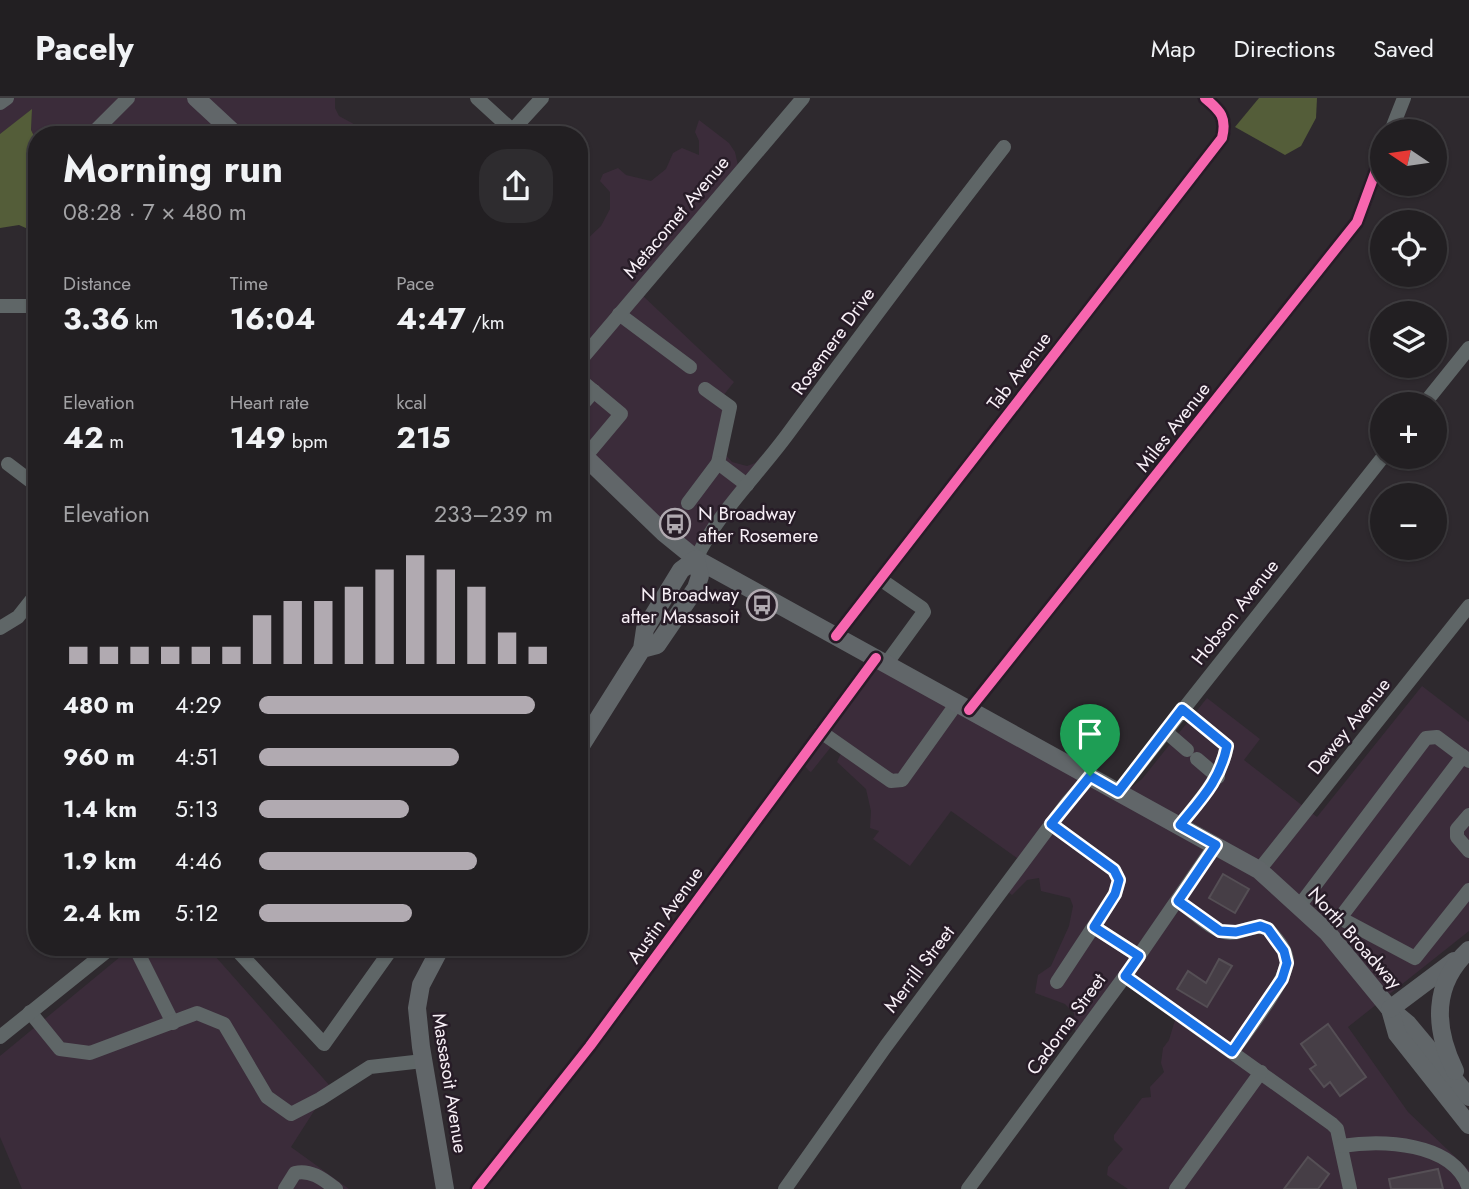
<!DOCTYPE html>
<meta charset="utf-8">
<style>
body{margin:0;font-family:Jost,sans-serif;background:#2e2c2f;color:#f1f3f6;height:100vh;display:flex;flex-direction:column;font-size:26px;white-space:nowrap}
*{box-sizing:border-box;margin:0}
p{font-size:23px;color:#a2a2a5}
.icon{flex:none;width:38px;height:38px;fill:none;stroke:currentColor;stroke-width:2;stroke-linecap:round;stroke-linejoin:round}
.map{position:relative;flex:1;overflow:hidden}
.side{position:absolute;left:28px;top:28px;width:560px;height:830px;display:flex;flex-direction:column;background:#221f22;border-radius:28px;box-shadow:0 2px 5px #0004,0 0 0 2px #3f3d40}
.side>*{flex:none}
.needle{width:46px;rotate:283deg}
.buttons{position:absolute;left:1370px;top:21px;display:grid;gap:14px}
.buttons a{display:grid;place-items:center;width:77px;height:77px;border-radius:50%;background:#221f22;box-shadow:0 2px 5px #0004,0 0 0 2px #3f3d40;font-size:35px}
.pin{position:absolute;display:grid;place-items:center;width:60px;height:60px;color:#fff;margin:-72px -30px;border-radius:50% 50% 50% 0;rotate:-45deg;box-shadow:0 0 7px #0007}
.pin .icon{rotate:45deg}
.round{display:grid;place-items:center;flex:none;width:74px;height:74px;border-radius:28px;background:#2e2c2f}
.summary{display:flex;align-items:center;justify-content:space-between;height:119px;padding:0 35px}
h1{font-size:38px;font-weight:700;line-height:52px}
.metrics{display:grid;grid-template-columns:repeat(3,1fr);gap:10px;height:119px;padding:7px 35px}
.metrics div{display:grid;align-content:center}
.metrics b{font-size:30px;font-weight:700}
.metrics small{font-size:19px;font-weight:400}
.metrics p{font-size:19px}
.chart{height:196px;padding:14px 35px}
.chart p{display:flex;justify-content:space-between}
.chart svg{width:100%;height:126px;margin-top:7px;stroke:#b1aab1;stroke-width:6}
ul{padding:0 35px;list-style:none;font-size:23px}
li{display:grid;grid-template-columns:112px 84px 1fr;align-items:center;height:52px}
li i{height:18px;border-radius:9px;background:#b1aab1}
header{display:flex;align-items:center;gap:42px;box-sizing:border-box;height:98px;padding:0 35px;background:#221f22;border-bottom:2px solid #3f3d40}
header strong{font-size:33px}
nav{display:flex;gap:38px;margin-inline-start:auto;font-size:24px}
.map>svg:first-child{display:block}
.built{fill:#3b2c3a}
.forest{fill:#545d39}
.building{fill:#463e46;stroke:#554f55;stroke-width:2}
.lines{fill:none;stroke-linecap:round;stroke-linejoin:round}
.minor{stroke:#5f6667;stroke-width:14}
.major{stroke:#616669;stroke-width:18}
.cycleway-casing{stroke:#271c27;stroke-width:15}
.cycleway{stroke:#f766af;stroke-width:10}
.route-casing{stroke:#fff;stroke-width:14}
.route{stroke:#1a73e8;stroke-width:9}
.labels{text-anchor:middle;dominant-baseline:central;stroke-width:5;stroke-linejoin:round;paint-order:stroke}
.street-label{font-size:19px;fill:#f8f0f7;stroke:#271c27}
.poi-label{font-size:19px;fill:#f8f0f7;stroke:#271c27;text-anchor:start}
</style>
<header>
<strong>Pacely</strong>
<nav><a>Map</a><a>Directions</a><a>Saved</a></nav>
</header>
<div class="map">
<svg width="1469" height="1091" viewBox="0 0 1469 1091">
<rect width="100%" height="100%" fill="#2e292e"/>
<!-- built -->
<g class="built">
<path d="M 0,0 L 335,0 L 335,10 L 339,18 L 363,31 L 368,37 L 37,37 L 37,77 L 27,64 L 28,53 L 36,42 L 31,32 L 32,12 L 0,36 Z"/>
<path d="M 699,22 L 729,45 L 735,54 L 739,72 L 642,197 L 734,284 L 719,303 L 729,313 L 725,356 L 732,364 L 747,368 L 755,365 L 760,359 L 768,369 L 699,458 L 579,348 L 579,144 L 583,145 L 601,128 L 610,111 L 610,94 L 600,83 L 603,76 L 618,70 L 626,77 L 651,83 L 666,71 L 673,55 L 682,50 L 699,57 L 699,43 L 695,34 Z"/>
<path d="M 878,565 L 1124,695 L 1142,681 L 1207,600 L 1260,641 L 1244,662 L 1317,719 L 1422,588 L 1469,624 L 1469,833 L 1348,929 L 1408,1014 L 1469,1072 L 1469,1091 L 1128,1091 L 1107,1077 L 1108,1069 L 1123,1051 L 1114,1042 L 1114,1037 L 1142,1000 L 1151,999 L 1150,989 L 1164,974 L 1161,965 L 1163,950 L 1169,942 L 1175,922 L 1130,878 L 1087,936 L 1075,933 L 1074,915 L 1065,906 L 1035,895 L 1038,877 L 1051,868 L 1069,828 L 1073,808 L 1070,800 L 1041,793 L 1039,780 L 1027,782 L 1012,797 L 1005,792 L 1024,765 L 951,713 L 910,768 L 873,741 L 879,733 L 870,730 L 871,713 L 866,691 L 837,664 L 844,649 L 831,649 L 811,674 L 809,673 L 804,667 Z"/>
<path d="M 132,849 L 207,849 L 330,988 L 291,1049 L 349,1091 L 22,1091 L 0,1039 L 0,958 Z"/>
</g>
<!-- forest -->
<g class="forest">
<path d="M 1259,0 L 1317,0 L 1316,20 L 1301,48 L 1285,57 L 1235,29 Z"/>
<path d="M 32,11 L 31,32 L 36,42 L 28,53 L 27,64 L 37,77 L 37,135 L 19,127 L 0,130 L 0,36 Z"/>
</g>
<!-- building -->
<g class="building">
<path d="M 1223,776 L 1249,791 L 1235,815 L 1209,800 Z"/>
<path d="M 1219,861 L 1232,868 L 1207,909 L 1177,891 L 1188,873 L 1206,885 Z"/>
<path d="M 1328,926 L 1366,979 L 1340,998 L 1330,984 L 1324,989 L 1310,971 L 1316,967 L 1301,946 Z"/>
<path d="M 1308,1059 L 1329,1076 L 1318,1091 L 1284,1091 Z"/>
<path d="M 1438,1071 L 1443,1091 L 1391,1091 L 1389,1081 Z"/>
</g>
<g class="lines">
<!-- minor -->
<g class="minor">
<path d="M 477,0 L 512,32"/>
<path d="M 0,5 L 7,0"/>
<path d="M 1391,33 L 1404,0"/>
<path d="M 91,37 L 128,0"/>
<path d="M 508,37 L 542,0"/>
<path d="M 0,208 L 37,208"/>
<path d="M 619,216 L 690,269"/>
<path d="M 579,264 L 803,0"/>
<path d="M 579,281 L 621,316 L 585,359"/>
<path d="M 705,291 L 730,309 L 718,365 L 747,387"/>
<path d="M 1424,306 L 1469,250"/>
<path d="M 579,310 L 594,293"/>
<path d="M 8,366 L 37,388"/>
<path d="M 688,405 L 718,365"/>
<path d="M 696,461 C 718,414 759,376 790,333 C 860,238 931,143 1004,49"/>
<path d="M 880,481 L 922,510 L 924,514 L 886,566"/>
<path d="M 0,530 L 18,519 L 37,495"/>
<path d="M 836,538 L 1222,40 C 1227,20 1221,13 1205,0"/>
<path d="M 969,612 L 1357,124 L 1382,56"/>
<path d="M 1165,633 L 1187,652"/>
<path d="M 821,634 L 891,683 L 902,682 L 957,605"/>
<path d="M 1197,661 L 1218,679"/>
<path d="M 1118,694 L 1383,359"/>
<path d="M 1469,717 L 1457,731 L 1457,739 L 1469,753"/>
<path d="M 1051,726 L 1114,772 L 1119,782 L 1115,796 L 1057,884"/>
<path d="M 1180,727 C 1201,700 1220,682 1227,648 L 1182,611"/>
<path d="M 1259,772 L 1469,508"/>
<path d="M 1178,803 C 1193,813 1212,834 1230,835 C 1245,835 1252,825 1268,831 C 1276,840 1287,851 1287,864 C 1286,884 1245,936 1232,954"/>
<path d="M 1300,807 L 1426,640 L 1437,639 L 1469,663"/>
<path d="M 1340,820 L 1463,658"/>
<path d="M 1334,826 L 1340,820 L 1415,860 L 1469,792"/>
<path d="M 1094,829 L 1139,858"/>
<path d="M 135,849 L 173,925"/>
<path d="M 234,849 L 324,946 L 393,849"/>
<path d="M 1125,878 L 1332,1026 L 1337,1031 L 1350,1091"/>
<path d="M 30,914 L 60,951 L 90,955 L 197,915 L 224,926 L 267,999 L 291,1016 L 320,1001 L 370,969 L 423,963"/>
<path d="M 0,939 L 112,849"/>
<path d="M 1341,1048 C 1381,1042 1454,1043 1469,1091"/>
<path d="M 285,1091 L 295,1075 C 311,1071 324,1082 336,1091"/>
<path d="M 477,1091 L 590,948 L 876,560"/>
<path d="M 785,1091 L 886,948 L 1067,705 L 1090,679"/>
<path d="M 968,1091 L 1125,878 L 1215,747"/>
<path d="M 1176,1091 L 1261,974"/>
</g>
<!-- major -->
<g class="major">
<path d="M 196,0 L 236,37"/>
<path d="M 579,353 L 664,435 L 696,461 L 1259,772 L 1327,834 L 1390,911 L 1408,926 L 1469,999"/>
<path d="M 579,651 L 642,551 L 645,531 L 681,472 L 696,461 L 700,478 L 696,490 L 657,547 L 642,551"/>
<path d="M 441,849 L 421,887 L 417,910 L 421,949 L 445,1091"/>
<path d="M 1390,911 L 1397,936 L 1469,1027"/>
<path d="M 1390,911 L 1454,863"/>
<path d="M 1455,973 C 1434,930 1432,886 1469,852"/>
</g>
<!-- cycleway casing -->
<g class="cycleway-casing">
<g id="cycleway">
<path d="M 836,538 L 1222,40 C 1227,20 1221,13 1205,0"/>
<path d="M 969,612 L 1357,124 L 1382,56"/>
<path d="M 477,1091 L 590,948 L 876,560"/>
</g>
</g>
<!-- cycleway -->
<use href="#cycleway" class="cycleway"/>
</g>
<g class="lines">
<!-- route casing -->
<g class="route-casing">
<path id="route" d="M 1182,611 L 1227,648 C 1220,682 1202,700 1180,727 L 1216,747 L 1178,803 L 1220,833 L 1236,834 L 1260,828 L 1268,831 L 1284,853 L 1287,865 L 1282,881 L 1232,954 L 1125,878 L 1139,858 L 1094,829 L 1115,796 L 1119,782 L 1114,772 L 1051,726 L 1090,678 L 1118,694 Z"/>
</g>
<!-- route -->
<use href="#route" class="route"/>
</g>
<!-- icons -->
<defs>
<g id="bus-ring" transform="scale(1.575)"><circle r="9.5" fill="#271c27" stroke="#b1aab1" stroke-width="1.5"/><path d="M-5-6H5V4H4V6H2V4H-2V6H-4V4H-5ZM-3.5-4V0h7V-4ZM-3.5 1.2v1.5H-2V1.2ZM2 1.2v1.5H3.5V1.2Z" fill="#b1aab1"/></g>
</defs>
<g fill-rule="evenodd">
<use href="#bus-ring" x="675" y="426"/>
<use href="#bus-ring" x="762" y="507"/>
</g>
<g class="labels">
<!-- street labels -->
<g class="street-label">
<text transform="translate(676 119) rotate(-50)">Metacomet Avenue</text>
<text transform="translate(833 243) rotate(-54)">Rosemere Drive</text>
<text transform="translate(1019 273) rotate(-53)">Tab Avenue</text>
<text transform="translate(1173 329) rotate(-52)">Miles Avenue</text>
<text transform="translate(1235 514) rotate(-52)">Hobson Avenue</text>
<text transform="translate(1349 628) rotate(-51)">Dewey Avenue</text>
<text transform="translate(665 817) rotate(-54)">Austin Avenue</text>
<text transform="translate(1355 840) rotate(48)">North Broadway</text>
<text transform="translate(919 871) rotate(-53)">Merrill Street</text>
<text transform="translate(1066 926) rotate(-54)">Cadorna Street</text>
<text transform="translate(450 985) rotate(81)">Massasoit Avenue</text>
</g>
<!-- poi labels -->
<g class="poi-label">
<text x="698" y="415">N Broadway<tspan x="698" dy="22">after Rosemere</tspan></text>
<text x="739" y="496" text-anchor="end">N Broadway<tspan x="739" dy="22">after Massasoit</tspan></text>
</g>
</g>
</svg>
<div class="buttons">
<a><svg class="needle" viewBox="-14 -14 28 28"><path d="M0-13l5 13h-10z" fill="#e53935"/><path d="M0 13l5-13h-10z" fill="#a2a2a5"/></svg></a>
<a><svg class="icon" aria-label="locate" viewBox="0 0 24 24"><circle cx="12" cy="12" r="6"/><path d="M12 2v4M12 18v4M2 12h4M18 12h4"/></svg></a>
<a><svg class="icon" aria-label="layers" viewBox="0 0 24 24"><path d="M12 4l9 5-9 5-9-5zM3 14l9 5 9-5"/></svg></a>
<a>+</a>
<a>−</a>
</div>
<div class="pin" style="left:1090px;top:678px;background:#1e9e55"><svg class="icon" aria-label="arrive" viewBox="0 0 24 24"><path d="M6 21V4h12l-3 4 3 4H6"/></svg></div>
<section class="side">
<div class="summary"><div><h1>Morning run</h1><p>08:28 · 7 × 480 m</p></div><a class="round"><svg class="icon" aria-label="share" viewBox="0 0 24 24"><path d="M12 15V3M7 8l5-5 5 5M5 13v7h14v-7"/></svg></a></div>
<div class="metrics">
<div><p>Distance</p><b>3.36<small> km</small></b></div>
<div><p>Time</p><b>16:04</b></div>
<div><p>Pace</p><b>4:47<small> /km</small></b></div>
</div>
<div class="metrics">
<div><p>Elevation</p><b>42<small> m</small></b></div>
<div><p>Heart rate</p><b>149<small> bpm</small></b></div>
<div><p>kcal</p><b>215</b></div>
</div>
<div class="chart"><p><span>Elevation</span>233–239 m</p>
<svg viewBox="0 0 160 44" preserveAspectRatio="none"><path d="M5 44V38M15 44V38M25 44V38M35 44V38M45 44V38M55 44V38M65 44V27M75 44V22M85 44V22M95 44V17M105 44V11M115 44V6M125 44V11M135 44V17M145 44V33M155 44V38"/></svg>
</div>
<ul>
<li><b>480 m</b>4:29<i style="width:94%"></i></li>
<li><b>960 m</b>4:51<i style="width:68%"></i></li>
<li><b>1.4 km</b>5:13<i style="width:51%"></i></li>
<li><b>1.9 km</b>4:46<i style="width:74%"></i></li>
<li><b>2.4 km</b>5:12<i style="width:52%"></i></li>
</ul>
</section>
</div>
